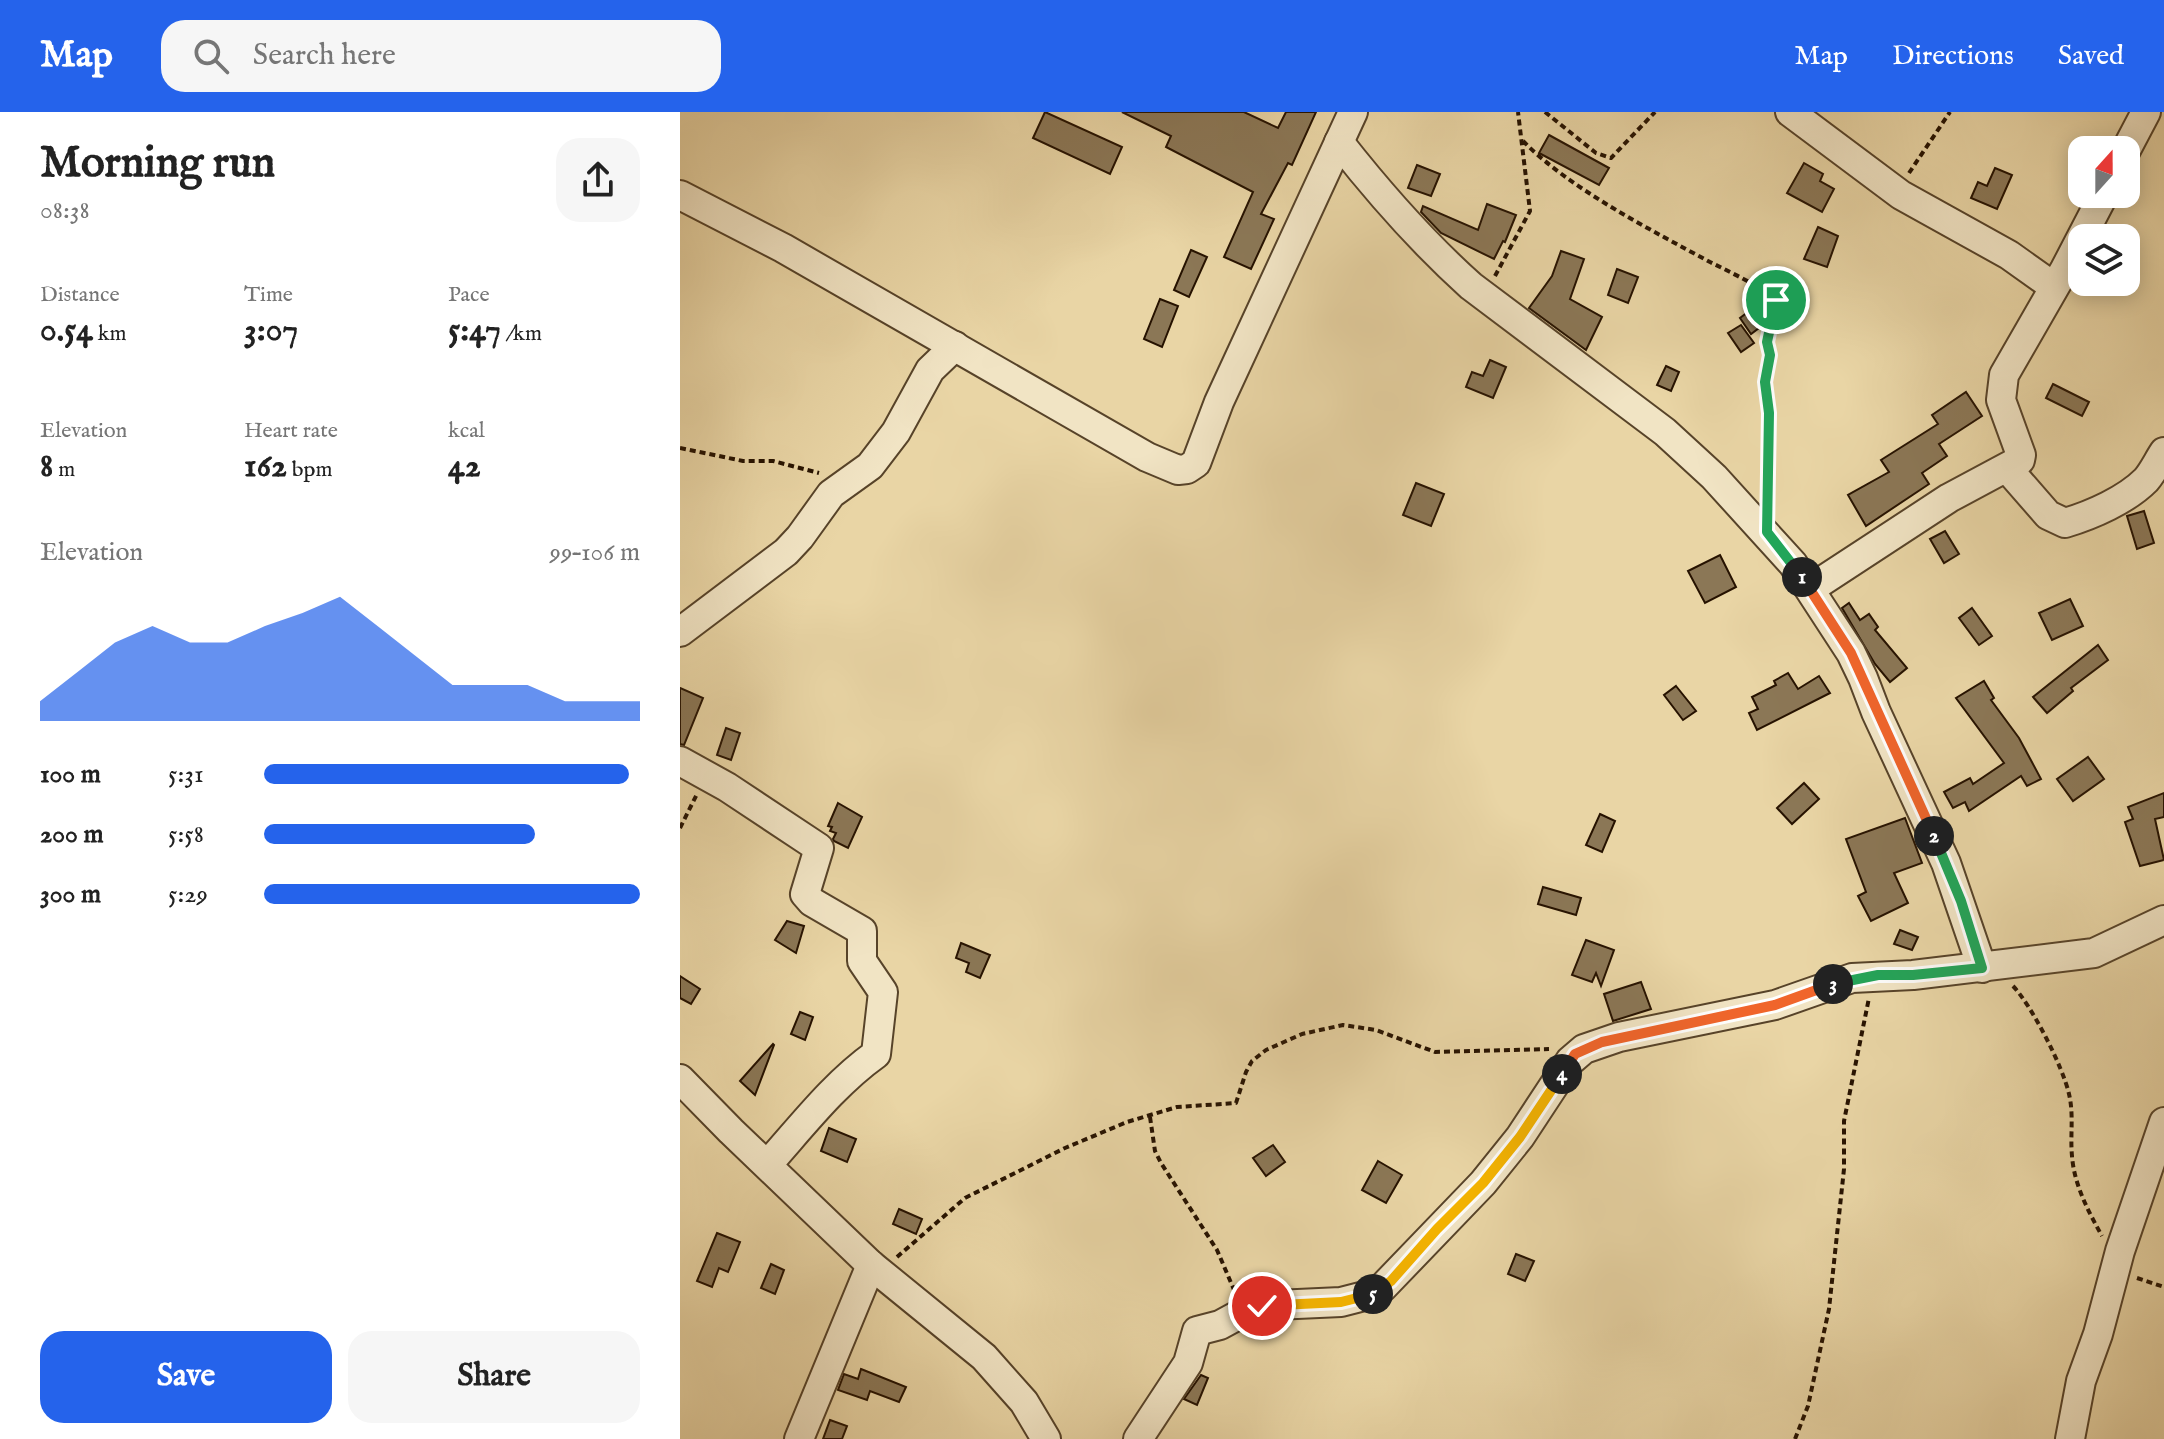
<!DOCTYPE html>
<meta charset="utf-8">
<style>
body{margin:0;font-family:"IM FELL English",serif;background:#f6f6f6;color:#222;height:100vh;display:flex;flex-direction:column;font-size:30px;white-space:nowrap}
*{box-sizing:border-box;margin:0}
p{font-size:26px;color:#767676}
.icon{flex:none;width:44px;height:44px;fill:none;stroke:currentColor;stroke-width:2;stroke-linecap:round;stroke-linejoin:round}
.map{position:relative;flex:1;overflow:hidden}
.drawer{display:flex;flex-direction:column;background:#fff;width:680px}
.drawer>*{flex:none}
.needle{width:52px;rotate:21deg}
.buttons{position:absolute;left:1388px;top:24px;display:grid;gap:16px}
.buttons a{display:grid;place-items:center;width:72px;height:72px;border-radius:16px;background:#fff;box-shadow:0 4px 20px #0003;font-size:40px}
.pin{position:absolute;display:grid;place-items:center;width:68px;height:68px;color:#fff;margin:-34px;border:4px solid #fff;border-radius:50%;box-shadow:0 2px 8px #0007}
.km{position:absolute;width:40px;height:40px;margin:-20px;border-radius:50%;background:#222;color:#fff;font-size:22px;line-height:40px;text-align:center}
.round{display:grid;place-items:center;flex:none;width:84px;height:84px;border-radius:24px;background:#f6f6f6}
.headline{display:flex;align-items:center;justify-content:space-between;height:136px;padding:0 40px}
h1{font-size:44px;font-weight:700;line-height:60px}
.figures{display:grid;grid-template-columns:repeat(3,1fr);gap:12px;height:136px;padding:8px 40px}
.figures div{display:grid;align-content:center}
.figures b{font-size:34px;font-weight:700}
.figures small{font-size:22px;font-weight:400}
.figures p{font-size:22px}
.chart{height:224px;padding:16px 40px}
.chart p{display:flex;justify-content:space-between}
.chart svg{width:100%;height:144px;margin-top:8px;fill:#2563eb;opacity:.7}
.action{display:flex;gap:16px;margin-top:auto;padding:16px 40px}
.action a{flex:1;height:92px;border-radius:24px;background:#2563eb;color:#fff;font-size:32px;font-weight:700;line-height:92px;text-align:center}
.action a+a{background:#f6f6f6;color:#222}
ul{padding:0 40px;list-style:none;font-size:26px}
li{display:grid;grid-template-columns:128px 96px 1fr;align-items:center;height:60px}
li i{height:20px;border-radius:10px;background:#2563eb}
header{display:flex;align-items:center;gap:48px;box-sizing:border-box;height:112px;padding:0 40px;background:#2563eb;color:#fff}
header strong{font-size:38px}
nav{display:flex;gap:44px;margin-inline-start:auto;font-size:28px}
.search{width:560px;height:72px;background:#f6f6f6;display:flex;align-items:center;gap:20px;box-sizing:border-box;padding:0 28px;border-radius:24px;color:#767676;font-size:30px}
main{display:flex;flex:1;min-height:0}
.map>svg:first-child{display:block}
.building{fill:#8b7756;stroke:#261200;stroke-width:2}
.lines{fill:none;stroke-linecap:round;stroke-linejoin:round}
.minor-casing{stroke:#574329;stroke-width:32}
.path{stroke:#261200;stroke-width:4;stroke-dasharray:6 4;stroke-linecap:butt}
.minor{stroke:#f1e4c4;stroke-width:28}
.split-1-casing{stroke:#fff;stroke-width:16}
.split-2-casing{stroke:#fff;stroke-width:16}
.split-3-casing{stroke:#fff;stroke-width:16}
.split-4-casing{stroke:#fff;stroke-width:16}
.split-5-casing{stroke:#fff;stroke-width:16}
.split-6-casing{stroke:#fff;stroke-width:16}
.split-1{stroke:#22a559;stroke-width:10}
.split-2{stroke:#f0652b;stroke-width:10}
.split-3{stroke:#22a559;stroke-width:10}
.split-4{stroke:#f0652b;stroke-width:10}
.split-5{stroke:#f5b400;stroke-width:10}
.split-6{stroke:#f5b400;stroke-width:10}
</style>
<header>
<strong>Map</strong>
<div class="search"><svg class="icon" aria-label="search" viewBox="0 0 24 24"><circle cx="10" cy="10" r="6"/><path d="M15 15l6 6"/></svg>Search here</div>
<nav><a>Map</a><a>Directions</a><a>Saved</a></nav>
</header>
<main>
<section class="drawer">
<div class="headline"><div><h1>Morning run</h1><p>08:38</p></div><a class="round"><svg class="icon" aria-label="share" viewBox="0 0 24 24"><path d="M12 15V3M7 8l5-5 5 5M5 13v7h14v-7"/></svg></a></div>
<div class="figures">
<div><p>Distance</p><b>0.54<small> km</small></b></div>
<div><p>Time</p><b>3:07</b></div>
<div><p>Pace</p><b>5:47<small> /km</small></b></div>
</div>
<div class="figures">
<div><p>Elevation</p><b>8<small> m</small></b></div>
<div><p>Heart rate</p><b>162<small> bpm</small></b></div>
<div><p>kcal</p><b>42</b></div>
</div>
<div class="chart"><p><span>Elevation</span>99–106 m</p>
<svg viewBox="0 0 160 44" preserveAspectRatio="none"><path d="M0 44V38L10 29L20 20L30 15L40 20L50 20L60 15L70 11L80 6L90 15L100 24L110 33L120 33L130 33L140 38L150 38L160 38V44z"/></svg>
</div>
<ul>
<li><b>100 m</b>5:31<i style="width:97%"></i></li>
<li><b>200 m</b>5:58<i style="width:72%"></i></li>
<li><b>300 m</b>5:29<i style="width:100%"></i></li>
</ul>
<div class="action"><a>Save</a><a>Share</a></div>
</section>
<div class="map">
<svg width="1484" height="1327" viewBox="0 0 1484 1327">
<rect width="100%" height="100%" fill="#e9d5a5"/>
<filter id="stains"><feTurbulence type="fractalNoise" baseFrequency=".0025" numOctaves="4"/><feColorMatrix values="0 0 0 0 .2 0 0 0 0 .09 0 0 0 0 .02 0 0 0 .5 -.17"/></filter>
<radialGradient id="worn" r=".72"><stop offset=".6" stop-color="#630" stop-opacity="0"/><stop offset="1" stop-color="#630" stop-opacity=".3"/></radialGradient>
<!-- building -->
<g class="building">
<path d="M 365,0 L 442,35 L 430,62 L 353,26 Z"/>
<path d="M 442,0 L 564,0 L 598,16 L 606,0 L 636,0 L 612,53 L 608,51 L 581,102 L 594,107 L 571,157 L 544,145 L 573,80 L 486,35 L 491,24 Z"/>
<path d="M 869,23 L 929,56 L 919,73 L 859,41 Z"/>
<path d="M 1124,51 L 1143,62 L 1140,69 L 1154,77 L 1142,100 L 1107,81 Z"/>
<path d="M 737,53 L 760,62 L 751,84 L 728,76 Z"/>
<path d="M 1315,56 L 1332,63 L 1317,97 L 1291,86 L 1298,70 L 1307,74 Z"/>
<path d="M 807,92 L 836,103 L 825,130 L 823,129 L 814,147 L 761,121 L 741,100 L 743,94 L 798,118 Z"/>
<path d="M 1138,115 L 1158,124 L 1147,155 L 1124,147 Z"/>
<path d="M 511,138 L 527,145 L 509,185 L 494,178 Z"/>
<path d="M 881,139 L 904,147 L 890,187 L 922,205 L 906,238 L 849,196 L 872,164 Z"/>
<path d="M 937,157 L 958,165 L 948,191 L 928,183 Z"/>
<path d="M 480,187 L 498,194 L 482,235 L 464,227 Z"/>
<path d="M 1076,194 L 1087,210 L 1071,222 L 1060,206 Z"/>
<path d="M 1061,213 L 1074,231 L 1061,240 L 1048,221 Z"/>
<path d="M 810,248 L 826,255 L 813,286 L 786,275 L 792,260 L 803,264 Z"/>
<path d="M 986,254 L 999,260 L 991,279 L 977,273 Z"/>
<path d="M 1373,272 L 1409,290 L 1402,304 L 1366,286 Z"/>
<path d="M 1286,280 L 1302,304 L 1259,332 L 1267,344 L 1242,361 L 1249,372 L 1186,414 L 1168,383 L 1209,360 L 1201,348 L 1258,312 L 1252,303 Z"/>
<path d="M 736,371 L 764,382 L 751,414 L 723,403 Z"/>
<path d="M 1464,399 L 1474,431 L 1457,437 L 1447,404 Z"/>
<path d="M 1265,419 L 1279,442 L 1264,451 L 1250,427 Z"/>
<path d="M 1040,443 L 1056,475 L 1025,491 L 1008,459 Z"/>
<path d="M 1390,487 L 1403,514 L 1372,528 L 1359,501 Z"/>
<path d="M 1169,491 L 1180,508 L 1189,502 L 1198,515 L 1195,518 L 1227,556 L 1210,570 L 1195,552 L 1162,496 Z"/>
<path d="M 1292,496 L 1312,524 L 1299,533 L 1279,506 Z"/>
<path d="M 1418,533 L 1428,548 L 1391,576 L 1393,579 L 1367,601 L 1353,585 Z"/>
<path d="M 1108,561 L 1118,577 L 1139,564 L 1150,581 L 1077,618 L 1069,601 L 1078,597 L 1072,585 L 1096,573 L 1094,569 Z"/>
<path d="M 1304,569 L 1314,586 L 1311,588 L 1339,626 L 1361,667 L 1347,674 L 1341,664 L 1289,699 L 1285,690 L 1273,696 L 1264,680 L 1290,666 L 1293,672 L 1324,651 L 1276,586 Z"/>
<path d="M 996,574 L 1016,599 L 1003,608 L 984,583 Z"/>
<path d="M 0,576 L 23,586 L 4,633 L 0,632 Z"/>
<path d="M 46,616 L 60,621 L 51,648 L 37,643 Z"/>
<path d="M 1408,645 L 1424,667 L 1393,689 L 1377,667 Z"/>
<path d="M 1124,671 L 1139,687 L 1112,712 L 1097,696 Z"/>
<path d="M 1484,681 L 1484,705 L 1475,707 L 1484,748 L 1460,754 L 1445,710 L 1453,707 L 1448,695 Z"/>
<path d="M 158,691 L 182,705 L 168,736 L 154,729 L 153,727 L 156,721 L 150,719 L 152,715 L 148,714 Z"/>
<path d="M 920,702 L 935,709 L 922,740 L 906,733 Z"/>
<path d="M 1225,706 L 1242,751 L 1214,761 L 1228,791 L 1191,809 L 1178,784 L 1186,780 L 1166,727 Z"/>
<path d="M 863,775 L 901,786 L 896,803 L 858,792 Z"/>
<path d="M 107,809 L 124,814 L 116,841 L 95,828 Z"/>
<path d="M 1220,818 L 1238,825 L 1232,838 L 1214,832 Z"/>
<path d="M 906,828 L 934,838 L 921,874 L 916,861 L 912,870 L 892,863 Z"/>
<path d="M 281,831 L 310,843 L 300,866 L 286,860 L 289,851 L 276,846 Z"/>
<path d="M 0,864 L 20,877 L 11,892 L 0,886 Z"/>
<path d="M 961,870 L 971,897 L 933,909 L 924,882 Z"/>
<path d="M 120,900 L 133,905 L 125,928 L 111,922 Z"/>
<path d="M 93,932 L 94,933 L 75,983 L 60,969 Z"/>
<path d="M 149,1016 L 176,1027 L 167,1050 L 141,1039 Z"/>
<path d="M 593,1033 L 605,1050 L 586,1064 L 573,1046 Z"/>
<path d="M 698,1049 L 722,1063 L 706,1091 L 682,1078 Z"/>
<path d="M 219,1097 L 242,1107 L 236,1122 L 213,1112 Z"/>
<path d="M 37,1121 L 60,1130 L 48,1160 L 39,1156 L 32,1175 L 17,1169 Z"/>
<path d="M 836,1142 L 854,1149 L 845,1169 L 828,1162 Z"/>
<path d="M 91,1152 L 104,1158 L 95,1182 L 81,1176 Z"/>
<path d="M 181,1257 L 226,1275 L 219,1290 L 190,1279 L 187,1288 L 158,1278 L 164,1262 L 178,1267 Z"/>
<path d="M 521,1263 L 528,1266 L 517,1293 L 504,1287 Z"/>
<path d="M 150,1308 L 167,1314 L 162,1327 L 143,1327 Z"/>
</g>
<g class="lines">
<!-- minor casing -->
<g class="minor-casing">
<g id="minor">
<path d="M 1110,0 L 1221,83 L 1329,143 L 1374,175"/>
<path d="M 659,30 C 699,81 742,130 791,174 L 985,320 L 1034,365 L 1113,452 L 1171,541 L 1183,566 L 1196,600 L 1266,751 L 1302,856"/>
<path d="M 1446,38 L 1466,0"/>
<path d="M 0,83 L 103,136 L 467,345 L 498,358 L 507,357 L 516,351 L 539,290 L 673,0"/>
<path d="M 1327,356 L 1368,403 L 1385,411 C 1412,403 1446,388 1466,368 C 1473,360 1478,349 1484,340"/>
<path d="M 1130,477 L 1269,386 L 1340,348 L 1341,343 L 1321,288 L 1324,263 L 1385,157 L 1424,82"/>
<path d="M 0,520 L 106,440 L 120,425 L 151,382 L 190,354 L 216,320 L 250,258 L 275,234"/>
<path d="M 0,649 L 47,675 L 139,736 L 125,782 L 132,790 L 182,819 L 182,849 L 203,880 L 196,942 C 154,972 122,1014 88,1052"/>
<path d="M 0,967 L 51,1019 L 191,1153 L 304,1245 L 344,1290 L 366,1327"/>
<path d="M 119,1327 L 191,1153"/>
<path d="M 458,1327 L 508,1251 L 517,1219 L 540,1213 L 575,1194 L 661,1190 L 696,1181 L 702,1176 L 803,1071 L 840,1025 L 890,949 L 904,937 L 939,925 L 1095,893 L 1172,866 L 1233,863 L 1414,841 L 1484,808"/>
<path d="M 1390,1327 L 1401,1269 L 1418,1222 L 1440,1139 L 1484,1010"/>
</g>
</g>
<!-- path -->
<g class="path">
<path d="M 865,0 L 916,41 L 931,46 L 975,0"/>
<path d="M 843,29 C 890,77 971,118 1030,150 C 1052,161 1075,172 1095,186 L 1087,230 L 1090,243 L 1085,270 L 1089,301 L 1087,391"/>
<path d="M 1229,61 L 1270,0"/>
<path d="M 815,164 L 850,99 L 838,0"/>
<path d="M 0,336 L 63,349 L 93,349 L 139,361"/>
<path d="M 0,716 L 17,682"/>
<path d="M 1333,874 C 1352,894 1383,955 1389,982 C 1394,1003 1390,1023 1392,1044 C 1394,1072 1408,1099 1422,1124"/>
<path d="M 470,1005 L 475,1039 L 481,1051 L 537,1138 L 555,1180"/>
<path d="M 217,1145 L 285,1086 L 385,1036 L 447,1010 L 497,995 L 556,991 L 566,960 L 572,949 L 586,938 L 622,922 L 663,913 L 696,918 L 755,940 L 869,937"/>
<path d="M 1457,1166 L 1484,1175"/>
<path d="M 1115,1327 L 1128,1294 L 1149,1197 L 1164,1057 L 1164,1009 L 1189,886"/>
</g>
<!-- minor -->
<use href="#minor" class="minor"/>
</g>
<g class="lines">
<!-- split-1 casing -->
<g class="split-1-casing">
<path id="split-1" d="M 1096,188 L 1087,230 L 1090,243 L 1085,270 L 1089,301 L 1087,420 L 1122,465"/>
</g>
<!-- split-2 casing -->
<g class="split-2-casing">
<path id="split-2" d="M 1122,465 L 1171,541 L 1254,724"/>
</g>
<!-- split-3 casing -->
<g class="split-3-casing">
<path id="split-3" d="M 1153,872 L 1198,863 L 1233,863 L 1302,856 L 1281,789 L 1254,724"/>
</g>
<!-- split-4 casing -->
<g class="split-4-casing">
<path id="split-4" d="M 882,962 L 895,942 L 922,930 L 1095,893 L 1153,872"/>
</g>
<!-- split-5 casing -->
<g class="split-5-casing">
<path id="split-5" d="M 693,1182 L 711,1169 L 757,1117 L 803,1071 L 840,1025 L 882,962"/>
</g>
<!-- split-6 casing -->
<g class="split-6-casing">
<path id="split-6" d="M 582,1194 L 661,1190 L 693,1182"/>
</g>
<!-- split-1 -->
<use href="#split-1" class="split-1"/>
<!-- split-2 -->
<use href="#split-2" class="split-2"/>
<!-- split-3 -->
<use href="#split-3" class="split-3"/>
<!-- split-4 -->
<use href="#split-4" class="split-4"/>
<!-- split-5 -->
<use href="#split-5" class="split-5"/>
<!-- split-6 -->
<use href="#split-6" class="split-6"/>
</g>
<rect width="100%" height="100%" filter="url(#stains)"/>
<rect width="100%" height="100%" fill="url(#worn)"/>
</svg>
<div class="buttons">
<a><svg class="needle" viewBox="-14 -14 28 28"><path d="M0-13l5 13h-10z" fill="#e53935"/><path d="M0 13l5-13h-10z" fill="#767676"/></svg></a>
<a><svg class="icon" aria-label="layers" viewBox="0 0 24 24"><path d="M12 4l9 5-9 5-9-5zM3 14l9 5 9-5"/></svg></a>
</div>
<div class="pin" style="left:1096px;top:188px;background:#1e9e55"><svg class="icon" aria-label="arrive" viewBox="0 0 24 24"><path d="M6 21V4h12l-3 4 3 4H6"/></svg></div>
<div class="pin" style="left:582px;top:1194px;background:#d93025"><svg class="icon" aria-label="check" viewBox="0 0 24 24"><path d="M5 12l5 5 9-10"/></svg></div>
<b class="km" style="left:1122px;top:465px">1</b>
<b class="km" style="left:1254px;top:724px">2</b>
<b class="km" style="left:1153px;top:872px">3</b>
<b class="km" style="left:882px;top:962px">4</b>
<b class="km" style="left:693px;top:1182px">5</b>
</div>
</main>
